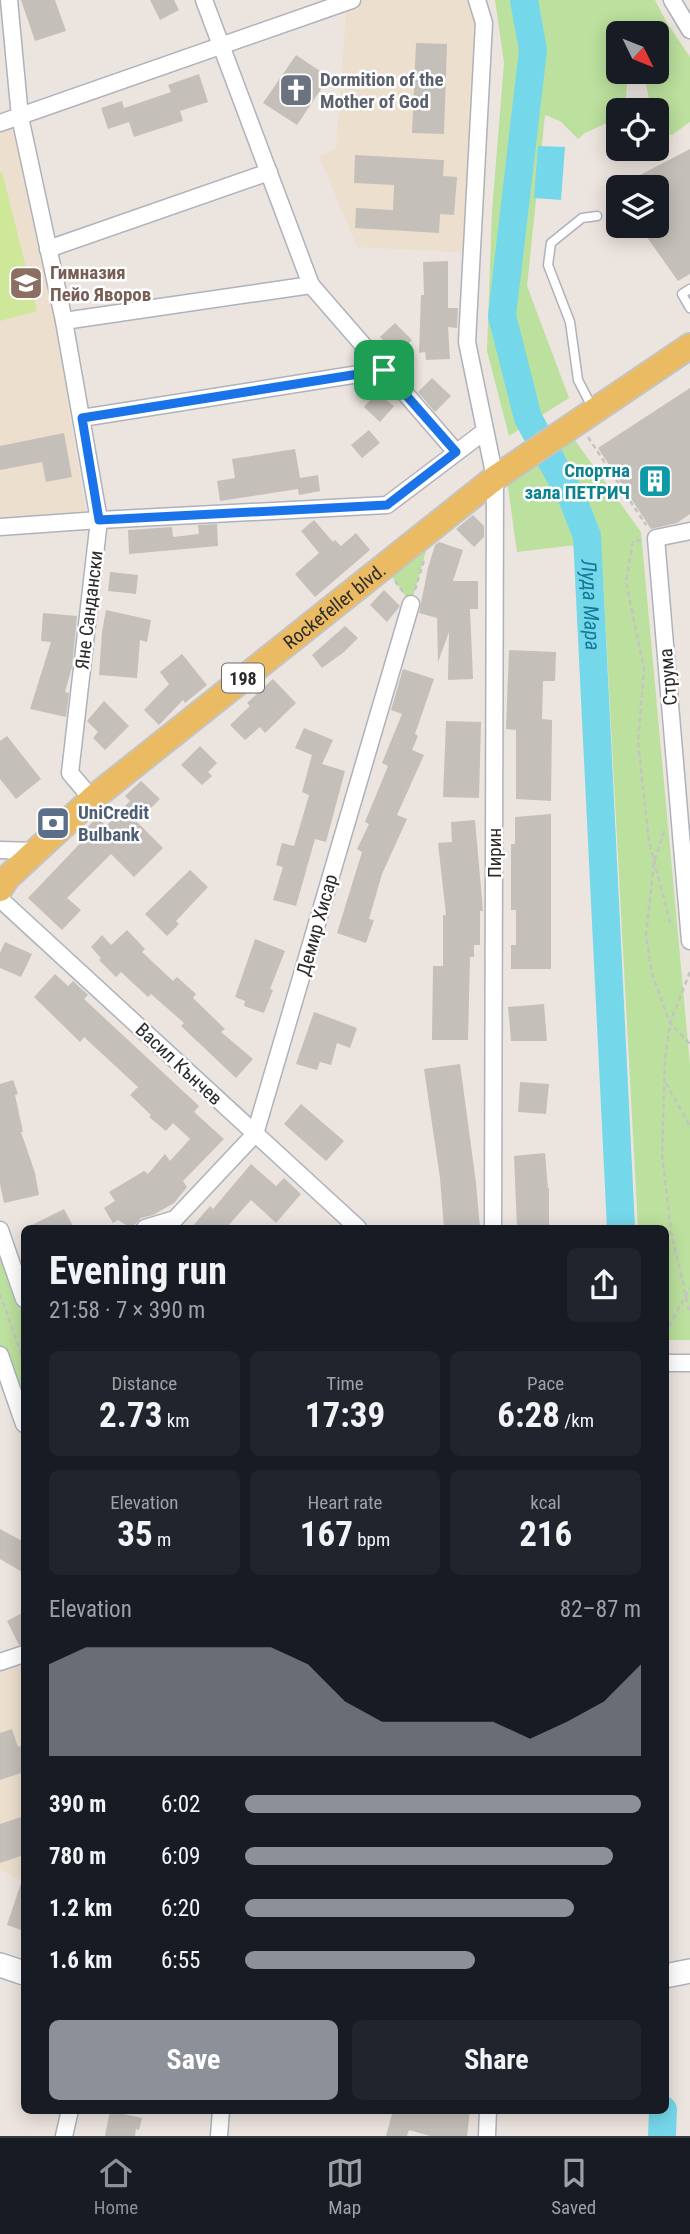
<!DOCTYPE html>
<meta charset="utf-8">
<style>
body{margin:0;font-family:"Roboto Condensed",sans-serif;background:#20242c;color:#f1f3f6;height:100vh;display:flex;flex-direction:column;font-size:26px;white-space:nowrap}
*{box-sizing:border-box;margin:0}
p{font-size:23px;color:#9ea1a6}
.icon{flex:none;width:38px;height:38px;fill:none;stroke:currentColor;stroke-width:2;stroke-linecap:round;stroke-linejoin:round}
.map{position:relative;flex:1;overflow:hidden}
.side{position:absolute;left:21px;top:1225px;width:648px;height:889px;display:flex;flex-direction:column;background:#171b24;border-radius:10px;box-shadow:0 4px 18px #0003}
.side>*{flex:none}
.needle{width:46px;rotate:133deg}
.fabs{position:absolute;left:606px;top:21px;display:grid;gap:14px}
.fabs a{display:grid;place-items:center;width:63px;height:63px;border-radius:10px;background:#171b24;box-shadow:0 4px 18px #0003;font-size:35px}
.pin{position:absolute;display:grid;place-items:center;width:60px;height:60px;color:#fff;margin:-30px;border-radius:14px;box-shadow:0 4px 10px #0006}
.round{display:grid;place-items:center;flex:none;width:74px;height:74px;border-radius:10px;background:#20242c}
.head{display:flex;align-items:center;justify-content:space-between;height:119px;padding:0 28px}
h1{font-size:38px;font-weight:700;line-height:52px}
.figures{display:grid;grid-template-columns:repeat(3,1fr);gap:10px;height:119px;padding:7px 28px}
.figures div{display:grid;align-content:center;border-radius:10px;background:#20242c;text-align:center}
.figures b{font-size:35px;font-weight:700}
.figures small{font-size:19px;font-weight:400}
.figures p{font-size:19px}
.chart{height:196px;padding:14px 28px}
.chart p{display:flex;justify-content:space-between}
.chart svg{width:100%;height:126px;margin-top:7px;fill:#8c9099;opacity:.7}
.cta{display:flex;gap:14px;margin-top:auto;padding:14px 28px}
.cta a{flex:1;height:80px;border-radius:10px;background:#8c9099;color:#fff;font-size:28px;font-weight:700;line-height:80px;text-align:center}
.cta a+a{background:#20242c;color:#f1f3f6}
ul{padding:0 28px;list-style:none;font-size:23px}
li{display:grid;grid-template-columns:112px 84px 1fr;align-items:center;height:52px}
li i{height:18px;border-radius:9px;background:#8c9099}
.tab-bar{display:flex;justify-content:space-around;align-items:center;height:98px;border-top:2px solid #363941;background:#171b24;font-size:19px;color:#9ea1a6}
.tab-bar a{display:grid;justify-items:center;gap:4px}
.tab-bar .current{color:#8c9099}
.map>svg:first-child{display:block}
.education{fill:#eddfce}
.green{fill:#bce09d;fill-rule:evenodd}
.pitch{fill:#cfe799}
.water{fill:#75d8ea}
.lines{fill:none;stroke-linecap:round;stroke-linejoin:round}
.river{stroke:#75d8ea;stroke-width:28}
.building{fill:#c5bfb9}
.lane-casing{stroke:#aeb2bb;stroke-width:11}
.street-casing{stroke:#aeb2bb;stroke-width:19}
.secondary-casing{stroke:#aeb2bb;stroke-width:26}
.primary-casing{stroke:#c4c4c4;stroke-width:28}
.path{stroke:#c4c4c4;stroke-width:2.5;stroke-dasharray:5 3.5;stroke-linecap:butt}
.lane{stroke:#fff;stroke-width:8}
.street{stroke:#fff;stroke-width:16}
.secondary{stroke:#fff;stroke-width:23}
.primary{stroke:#ebbb64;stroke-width:24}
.route-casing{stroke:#fff;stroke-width:14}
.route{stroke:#1a73e8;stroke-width:9}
.labels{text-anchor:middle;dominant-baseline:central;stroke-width:5;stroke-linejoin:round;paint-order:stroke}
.shield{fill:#fff;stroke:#6b6b6b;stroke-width:2}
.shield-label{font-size:18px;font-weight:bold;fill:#2b2b2b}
.worship-label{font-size:19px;font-weight:bold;fill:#5b616d;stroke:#fff;text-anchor:start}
.education-label{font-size:19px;font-weight:bold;fill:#785e54;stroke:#fff;text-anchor:start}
.culture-label{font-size:19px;font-weight:bold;fill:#0d838f;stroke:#fff;text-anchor:end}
.street-label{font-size:19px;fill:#2b2b2b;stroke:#fff}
.service-label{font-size:19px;font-weight:bold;fill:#4e5e75;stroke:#fff;text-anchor:start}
.water-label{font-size:21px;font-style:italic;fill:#137997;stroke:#fff}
</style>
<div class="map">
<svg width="690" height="2136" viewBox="0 0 690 2136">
<rect width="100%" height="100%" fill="#ece4de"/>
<!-- education -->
<g class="education">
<path d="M 352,0 L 477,0 L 472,253 L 357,247 L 319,156 L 336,150 L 347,2 Z"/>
<path d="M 19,121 L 60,324 L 70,417 L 87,518 L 0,526 L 0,126 Z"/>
<path d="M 24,1654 L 24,1881 L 0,1870 L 0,1662 Z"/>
</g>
<!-- green -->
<g class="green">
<path d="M 495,0 L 655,0 L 667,23 L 690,57 L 690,122 L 672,135 L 656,132 L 656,110 L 651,110 L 646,84 L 627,83 L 625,110 L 618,110 L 618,118 L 585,133 L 578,139 L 560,121 L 545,115 L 527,286 L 569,398 L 509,436 L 487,351 L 492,211 L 504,63 ZM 618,33 L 656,33 L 656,72 L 618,72 Z"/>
<path d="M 574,439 L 641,532 L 690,1065 L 690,1340 L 665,1340 L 665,1228 L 638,1228 L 601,542 L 517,552 L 507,480 Z"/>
<path d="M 433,526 L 411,604 L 384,565 Z"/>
<path d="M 0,1230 L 24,1299 L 24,1424 L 0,1355 Z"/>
</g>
<!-- pitch -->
<path class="pitch" d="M 2,172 L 37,311 L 0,321 L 0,173 Z"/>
<!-- water -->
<path class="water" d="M 538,146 L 565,147 L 561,200 L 534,198 Z"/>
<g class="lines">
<!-- river -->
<g class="river">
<path id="s1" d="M 524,0 L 533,50 L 502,316 L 528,418 L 573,500 L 587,536 L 621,1228"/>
<path d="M 662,2136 L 663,2110"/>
</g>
</g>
<!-- building -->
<g class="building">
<path d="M 21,0 L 55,0 L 66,31 L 35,41 Z"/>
<path d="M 150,0 L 174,0 L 179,10 L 160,20 Z"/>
<path d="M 416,43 L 447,44 L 444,134 L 412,133 Z"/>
<path d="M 296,55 L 329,77 L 297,125 L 263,103 Z"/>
<path d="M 199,74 L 208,102 L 180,111 L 183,121 L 134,137 L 129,122 L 108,129 L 101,108 L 122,101 L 124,108 L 171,92 L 168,85 Z"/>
<path d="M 690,149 L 690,274 L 678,281 L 639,226 L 656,226 L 656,187 L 617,187 Z"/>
<path d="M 355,155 L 444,160 L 443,176 L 457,177 L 454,215 L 440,214 L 439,233 L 355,228 L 356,208 L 393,210 L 394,185 L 354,183 Z"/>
<path d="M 448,261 L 448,308 L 458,308 L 457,328 L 448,327 L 450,359 L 426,360 L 425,352 L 419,353 L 421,295 L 424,295 L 423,262 Z"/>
<path d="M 395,323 L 412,340 L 398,355 L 380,337 Z"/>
<path d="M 432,378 L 451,396 L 435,412 L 418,392 Z"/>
<path d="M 381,381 L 391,393 L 386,400 L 394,406 L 380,422 L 364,407 L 371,399 L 361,391 L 367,383 Z"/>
<path d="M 690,388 L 690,514 L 677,523 L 651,529 L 598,448 Z"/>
<path d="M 369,430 L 380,443 L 362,458 L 351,445 Z"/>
<path d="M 64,433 L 72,477 L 46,482 L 42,462 L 0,470 L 0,446 Z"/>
<path d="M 295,449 L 300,478 L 318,475 L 320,491 L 299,495 L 298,489 L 220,501 L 217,481 L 235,478 L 232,459 Z"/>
<path d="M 473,515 L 484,526 L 484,537 L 474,547 L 456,529 Z"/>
<path d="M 314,520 L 333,542 L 335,540 L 341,546 L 356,533 L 370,550 L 315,597 L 295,574 L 319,553 L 301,531 Z"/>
<path d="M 217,524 L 218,546 L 129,554 L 128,530 L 172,527 L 173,537 L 199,534 L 198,525 Z"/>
<path d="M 439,542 L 463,550 L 453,581 L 478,581 L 478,609 L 470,609 L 473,679 L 448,680 L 449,632 L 438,662 L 437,618 L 419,613 L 428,568 L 435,545 Z"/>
<path d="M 110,572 L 138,575 L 136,594 L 108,591 Z"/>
<path d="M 384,590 L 400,606 L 387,622 L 370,605 Z"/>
<path d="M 106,610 L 151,620 L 147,642 L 140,640 L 137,678 L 99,675 L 102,632 Z"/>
<path d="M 43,613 L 77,616 L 72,667 L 65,692 L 69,693 L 66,717 L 30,709 L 51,642 L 41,641 Z"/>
<path d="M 345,626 L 358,638 L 344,652 L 322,668 L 312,655 Z"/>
<path d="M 509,650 L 556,652 L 555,681 L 543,681 L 542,719 L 552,720 L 551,801 L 516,799 L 516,730 L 506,729 Z"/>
<path d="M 182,654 L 207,685 L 185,703 L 183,700 L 159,725 L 144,710 L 169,684 L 160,672 Z"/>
<path d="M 403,669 L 434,679 L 415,734 L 418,736 L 412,750 L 424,755 L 397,815 L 407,819 L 382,874 L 369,919 L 374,920 L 366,943 L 337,933 L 362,852 L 357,849 L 369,824 L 365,822 L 388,766 L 382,763 L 402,714 L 391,710 Z"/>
<path d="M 273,679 L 296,703 L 265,733 L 260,727 L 245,740 L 230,725 L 250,706 L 247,703 Z"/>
<path d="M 104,701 L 129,726 L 105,750 L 93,738 L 98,732 L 87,721 Z"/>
<path d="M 446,721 L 481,722 L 479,798 L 443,797 Z"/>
<path d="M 304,728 L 333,740 L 322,764 L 345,771 L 326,842 L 315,839 L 296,906 L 273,900 L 283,867 L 276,865 L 282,843 L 294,846 L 310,792 L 309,795 L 302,792 L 312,755 L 295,748 Z"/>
<path d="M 7,736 L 41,779 L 16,799 L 0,779 L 0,741 Z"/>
<path d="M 200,746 L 217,763 L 208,772 L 212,776 L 202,785 L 181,765 Z"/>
<path d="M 141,781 L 160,799 L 137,822 L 163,848 L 134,877 L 111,854 L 67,898 L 81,910 L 62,930 L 28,898 L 90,833 L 86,829 L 97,817 L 106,826 L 130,801 L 125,796 Z"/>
<path d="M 551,814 L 551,969 L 511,969 L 511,945 L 516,945 L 516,910 L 511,910 L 511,844 L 515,844 L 515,817 Z"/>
<path d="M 475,820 L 483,911 L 480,911 L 480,945 L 474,945 L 474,957 L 470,957 L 468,1040 L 432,1040 L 433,966 L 443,966 L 443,915 L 446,915 L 438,843 L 452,842 L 451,822 Z"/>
<path d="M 190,870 L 208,887 L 176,921 L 179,924 L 167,936 L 145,914 Z"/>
<path d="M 127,930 L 145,949 L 142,952 L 173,981 L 177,977 L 196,994 L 193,998 L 225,1029 L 221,1032 L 253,1059 L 236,1078 L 181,1026 L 184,1023 L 151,994 L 148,997 L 121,972 L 116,977 L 99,960 L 101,958 L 91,947 L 102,935 L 111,945 Z"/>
<path d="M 255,939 L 285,951 L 270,989 L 273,990 L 264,1013 L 244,1006 L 245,1001 L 235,997 Z"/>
<path d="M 5,942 L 32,954 L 21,977 L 0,968 L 0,953 Z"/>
<path d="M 55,974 L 68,986 L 73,981 L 88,995 L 84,999 L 199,1106 L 194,1112 L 224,1139 L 183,1181 L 187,1187 L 174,1203 L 153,1215 L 141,1218 L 131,1228 L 118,1220 L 113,1223 L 104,1208 L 115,1201 L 109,1192 L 144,1171 L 148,1174 L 165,1154 L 170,1161 L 190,1139 L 173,1123 L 166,1131 L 149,1117 L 151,1115 L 130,1095 L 138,1087 L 84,1037 L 80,1042 L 34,997 Z"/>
<path d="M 544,1004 L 547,1041 L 511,1041 L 508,1007 Z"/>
<path d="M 314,1012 L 357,1028 L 350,1048 L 337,1043 L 331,1065 L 320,1062 L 317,1070 L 296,1064 Z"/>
<path d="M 460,1064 L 476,1183 L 480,1228 L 444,1228 L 440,1178 L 424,1069 Z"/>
<path d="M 13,1080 L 18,1094 L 15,1095 L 23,1132 L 21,1132 L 35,1173 L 39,1195 L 4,1203 L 0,1184 L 0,1084 Z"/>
<path d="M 520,1082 L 549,1084 L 546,1114 L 518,1112 Z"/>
<path d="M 301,1104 L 344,1141 L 326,1161 L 284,1124 Z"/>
<path d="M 545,1153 L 548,1188 L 549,1188 L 549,1228 L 517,1228 L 514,1156 Z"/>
<path d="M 251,1164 L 276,1186 L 284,1178 L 301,1194 L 276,1223 L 251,1200 L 226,1228 L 191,1228 L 210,1206 L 213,1209 Z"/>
<path d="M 64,1209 L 74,1228 L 26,1228 Z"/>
<path d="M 0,1529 L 24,1542 L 24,1573 L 0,1559 Z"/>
<path d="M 24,1612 L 24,1644 L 19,1645 L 7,1621 Z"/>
<path d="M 12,1729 L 18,1747 L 24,1745 L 24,1772 L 0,1780 L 0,1733 Z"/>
<path d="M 24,1816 L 24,1855 L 0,1863 L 0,1824 Z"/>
<path d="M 22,1880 L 24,1880 L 24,1931 L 7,1925 Z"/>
<path d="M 393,2110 L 470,2110 L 467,2136 L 430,2136 L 409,2130 L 407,2136 L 386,2136 Z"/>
<path d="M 110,2111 L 142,2118 L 139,2130 L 136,2129 L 135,2136 L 105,2136 Z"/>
</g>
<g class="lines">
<!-- lane casing -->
<g class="lane-casing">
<g id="lane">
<path d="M 690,289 L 682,294 L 690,308"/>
<path d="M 593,409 L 578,380 L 570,322 L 548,265 L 551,243 L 582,218 L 597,216"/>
</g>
</g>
<!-- street casing -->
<g class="street-casing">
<g id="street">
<path d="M 9,0 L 20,117 L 64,321 L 99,520 L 70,773 L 92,799"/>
<path d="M 204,0 L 311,285 L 456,452"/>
<path d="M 477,0 L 484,23 L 467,342 L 495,478 L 493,1228"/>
<path d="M 672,0 L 690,30"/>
<path d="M 0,123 L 352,0"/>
<path d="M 48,249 L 269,172"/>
<path d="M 64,321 L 311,285"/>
<path d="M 82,418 L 384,370"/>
<path d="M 0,527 L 99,520 L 387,505 L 485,431"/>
<path d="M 690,531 L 656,538 L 690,941"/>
<path d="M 0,850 L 36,851"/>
<path d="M 0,899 L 358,1228"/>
<path d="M 145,1228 L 175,1219 L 255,1134 L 411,604"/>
<path d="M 0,1230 L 24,1299"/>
<path d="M 0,1355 L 24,1424"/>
<path d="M 665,1363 L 690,1363"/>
<path d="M 0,1662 L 24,1654"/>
<path d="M 64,2136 L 70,2110"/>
<path d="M 219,2136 L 221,2110"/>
<path d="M 487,2136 L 488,2110"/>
</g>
</g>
<!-- secondary casing -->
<g class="secondary-casing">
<g id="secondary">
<path d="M 0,1965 L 24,1973"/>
<path d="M 665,1976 L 690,1971"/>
</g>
</g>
<!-- primary casing -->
<g class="primary-casing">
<g id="primary">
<path id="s2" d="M 0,889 L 7,878 L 92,799 L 495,478 L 690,346"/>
</g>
</g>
<!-- path -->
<g class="path">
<path d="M 588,437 L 646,525"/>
<path d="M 641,540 L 633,541 L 626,582 L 644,669 L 638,742 L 649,842 L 670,922 L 673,926"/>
<path d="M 395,581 L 403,592"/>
<path d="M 415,590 L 424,560"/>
<path d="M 664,831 L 654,862 L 646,935 L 652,974 L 670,1023 L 690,1044"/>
<path d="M 690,972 L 670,1023 L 665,1059 L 662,1155 L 671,1231 L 690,1314"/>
<path d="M 666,1083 L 690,1126"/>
<path d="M 0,1294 L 24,1362"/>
<path d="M 665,1334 L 690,1288"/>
</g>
<!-- lane -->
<use href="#lane" class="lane"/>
<!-- street -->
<use href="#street" class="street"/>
<!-- secondary -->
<use href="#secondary" class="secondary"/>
<!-- primary -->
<use href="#primary" class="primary"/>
</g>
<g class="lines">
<!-- route casing -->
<g class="route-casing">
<path id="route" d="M 384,370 L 456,452 L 387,505 L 99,520 L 82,418 Z"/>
</g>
<!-- route -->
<use href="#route" class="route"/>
</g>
<!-- icons -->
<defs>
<g id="church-square" transform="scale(1.75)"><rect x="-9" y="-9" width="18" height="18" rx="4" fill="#6b7280" stroke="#fff"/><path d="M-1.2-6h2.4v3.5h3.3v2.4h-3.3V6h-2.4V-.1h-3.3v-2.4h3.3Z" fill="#fff"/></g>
<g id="school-square" transform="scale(1.75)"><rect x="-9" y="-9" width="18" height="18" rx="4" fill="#8d6e63" stroke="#fff"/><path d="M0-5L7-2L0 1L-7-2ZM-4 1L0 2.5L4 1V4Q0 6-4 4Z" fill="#fff"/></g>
<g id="building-square" transform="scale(1.75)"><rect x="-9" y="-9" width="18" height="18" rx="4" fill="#0f9aa8" stroke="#fff"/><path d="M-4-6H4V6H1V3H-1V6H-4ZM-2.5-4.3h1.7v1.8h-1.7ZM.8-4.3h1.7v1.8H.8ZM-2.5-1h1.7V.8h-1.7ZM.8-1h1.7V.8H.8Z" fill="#fff"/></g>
<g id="bank-square" transform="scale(1.75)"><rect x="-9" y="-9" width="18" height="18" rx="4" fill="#5c6f8a" stroke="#fff"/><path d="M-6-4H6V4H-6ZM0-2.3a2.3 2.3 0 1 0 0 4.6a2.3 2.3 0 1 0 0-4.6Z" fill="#fff"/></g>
</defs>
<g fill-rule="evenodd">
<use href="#church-square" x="296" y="90"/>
<use href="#school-square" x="26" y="283"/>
<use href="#building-square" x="655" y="481"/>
<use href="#bank-square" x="53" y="823"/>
</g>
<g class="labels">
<!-- shield labels -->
<rect class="shield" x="222" y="663.5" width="42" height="29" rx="5"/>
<g class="shield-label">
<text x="243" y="678">198</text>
</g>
<!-- worship labels -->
<g class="worship-label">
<text x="320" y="79">Dormition of the<tspan x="320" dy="22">Mother of God</tspan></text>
</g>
<!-- education labels -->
<g class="education-label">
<text x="50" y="272">Гимназия<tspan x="50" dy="22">Пейо Яворов</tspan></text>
</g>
<!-- culture labels -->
<g class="culture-label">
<text x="630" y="470">Спортна<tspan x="630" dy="22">зала ПЕТРИЧ</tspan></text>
</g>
<!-- street labels -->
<g class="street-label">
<text stroke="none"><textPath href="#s2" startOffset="439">Rockefeller blvd.</textPath></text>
<text transform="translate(89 610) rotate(-83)">Яне Сандански</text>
<text transform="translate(668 677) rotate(-95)">Струма</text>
<text transform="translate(494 853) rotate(-90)">Пирин</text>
<text transform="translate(317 925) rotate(-74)">Демир Хисар</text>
<text transform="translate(179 1064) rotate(43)">Васил Кънчев</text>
</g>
<!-- service labels -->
<g class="service-label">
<text x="78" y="812">UniCredit<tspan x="78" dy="22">Bulbank</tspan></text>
</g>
<!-- water labels -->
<g class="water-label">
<text stroke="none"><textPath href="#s1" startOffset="625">Луда Мара</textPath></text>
</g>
</g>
</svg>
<div class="fabs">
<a><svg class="needle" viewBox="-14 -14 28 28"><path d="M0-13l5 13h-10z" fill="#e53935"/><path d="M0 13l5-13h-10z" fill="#9ea1a6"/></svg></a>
<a><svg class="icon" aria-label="locate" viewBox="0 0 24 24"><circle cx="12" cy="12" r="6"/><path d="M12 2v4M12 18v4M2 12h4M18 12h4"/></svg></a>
<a><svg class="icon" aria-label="layers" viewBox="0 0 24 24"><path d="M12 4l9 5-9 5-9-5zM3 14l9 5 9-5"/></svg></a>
</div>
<div class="pin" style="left:384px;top:370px;background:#1e9e55"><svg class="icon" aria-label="arrive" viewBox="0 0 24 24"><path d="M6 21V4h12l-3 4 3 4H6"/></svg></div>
<section class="side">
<div class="head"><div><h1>Evening run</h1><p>21:58 · 7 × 390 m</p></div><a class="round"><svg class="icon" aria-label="share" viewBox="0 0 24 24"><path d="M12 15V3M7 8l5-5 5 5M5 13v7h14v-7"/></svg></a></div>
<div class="figures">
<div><p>Distance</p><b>2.73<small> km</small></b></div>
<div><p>Time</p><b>17:39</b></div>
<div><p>Pace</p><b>6:28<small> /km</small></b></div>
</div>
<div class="figures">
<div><p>Elevation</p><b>35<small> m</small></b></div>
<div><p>Heart rate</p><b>167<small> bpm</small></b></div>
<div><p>kcal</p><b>216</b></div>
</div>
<div class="chart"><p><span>Elevation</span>82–87 m</p>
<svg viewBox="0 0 160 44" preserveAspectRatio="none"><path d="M0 44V12L10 6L20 6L30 6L40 6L50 6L60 6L70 12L80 25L90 32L100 32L110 32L120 32L130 38L140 32L150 25L160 12V44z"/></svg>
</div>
<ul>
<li><b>390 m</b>6:02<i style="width:100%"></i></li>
<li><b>780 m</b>6:09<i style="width:93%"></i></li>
<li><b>1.2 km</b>6:20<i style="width:83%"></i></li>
<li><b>1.6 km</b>6:55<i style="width:58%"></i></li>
</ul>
<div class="cta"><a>Save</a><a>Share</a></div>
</section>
</div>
<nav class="tab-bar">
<a class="current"><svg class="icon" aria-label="home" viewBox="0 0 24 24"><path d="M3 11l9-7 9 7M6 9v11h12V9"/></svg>Home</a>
<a><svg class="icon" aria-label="map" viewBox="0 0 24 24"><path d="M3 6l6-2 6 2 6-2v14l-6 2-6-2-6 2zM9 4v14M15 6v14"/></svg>Map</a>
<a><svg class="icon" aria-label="saved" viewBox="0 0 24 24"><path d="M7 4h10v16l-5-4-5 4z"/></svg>Saved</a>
</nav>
